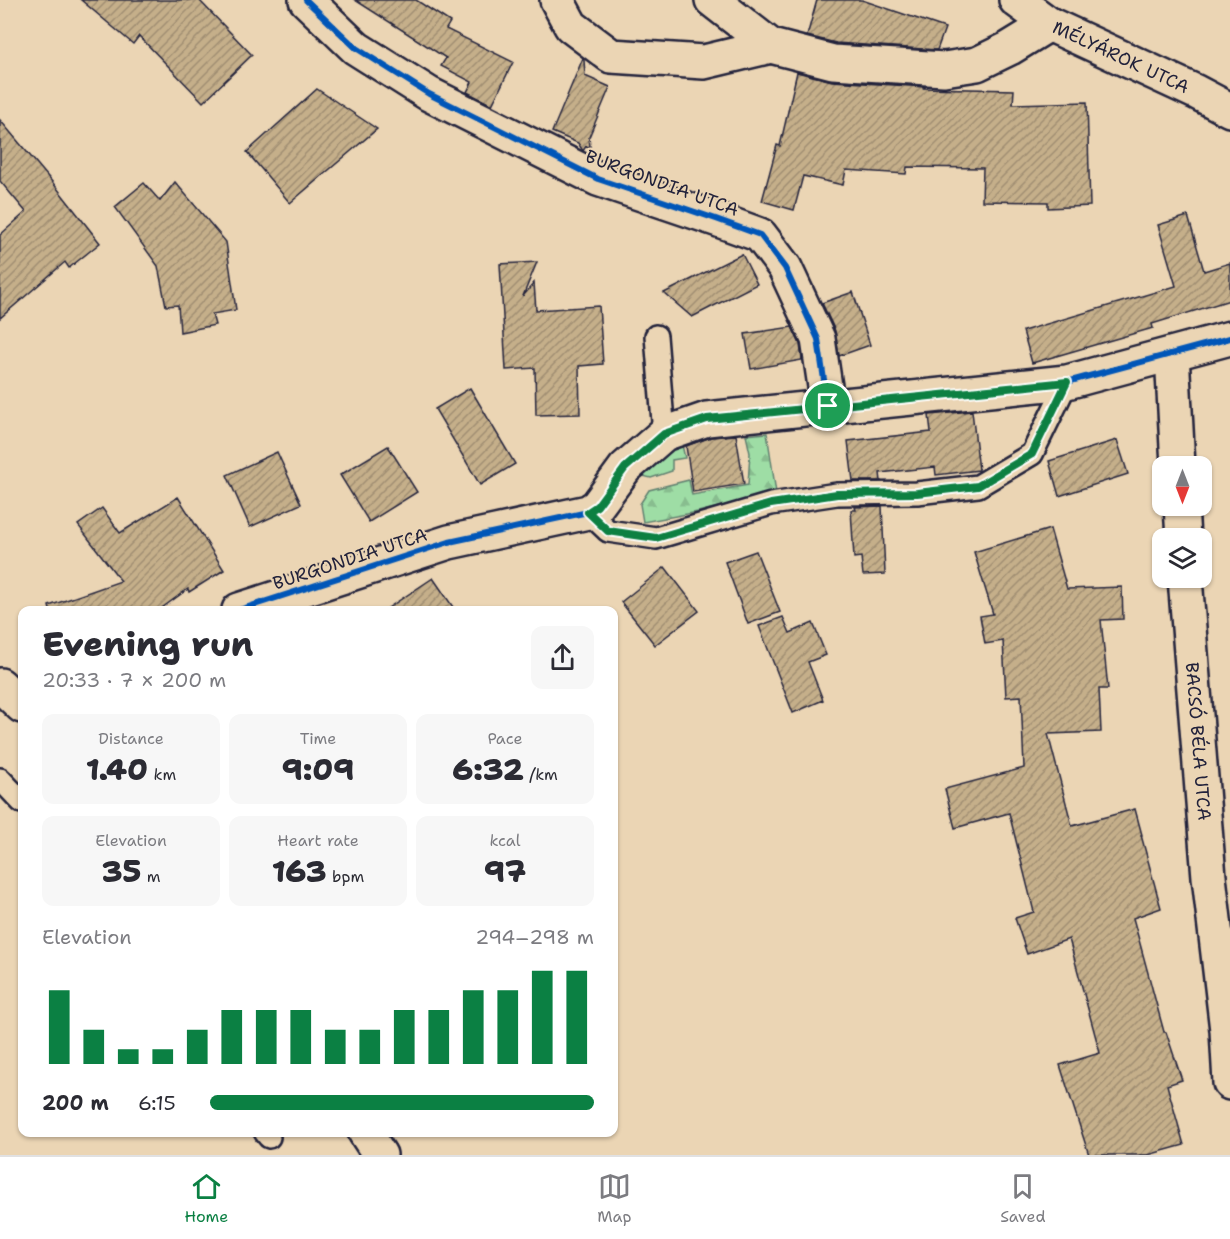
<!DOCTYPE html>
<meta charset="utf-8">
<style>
body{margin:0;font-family:"Shantell Sans",sans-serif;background:#f7f7f7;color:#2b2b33;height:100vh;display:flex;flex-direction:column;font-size:22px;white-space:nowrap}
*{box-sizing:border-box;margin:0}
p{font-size:20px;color:#7c7c81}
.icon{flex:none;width:33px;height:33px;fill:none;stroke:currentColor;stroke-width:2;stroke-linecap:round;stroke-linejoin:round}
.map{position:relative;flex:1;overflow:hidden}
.details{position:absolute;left:18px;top:606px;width:600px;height:531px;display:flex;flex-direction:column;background:#fff;border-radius:12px;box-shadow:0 2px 4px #0004}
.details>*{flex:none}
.needle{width:39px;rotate:180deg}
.buttons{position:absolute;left:1152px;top:456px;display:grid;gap:12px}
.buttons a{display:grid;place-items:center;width:60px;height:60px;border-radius:12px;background:#fff;box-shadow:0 2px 4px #0004;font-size:30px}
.pin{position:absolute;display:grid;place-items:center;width:51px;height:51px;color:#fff;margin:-26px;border:3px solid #fff;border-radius:50%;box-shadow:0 2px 6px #0007}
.round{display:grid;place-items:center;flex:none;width:63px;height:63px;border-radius:12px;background:#f7f7f7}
.overview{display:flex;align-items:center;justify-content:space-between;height:102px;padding:0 24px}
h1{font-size:33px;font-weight:800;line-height:45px}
.metrics{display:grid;grid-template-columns:repeat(3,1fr);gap:9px;height:102px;padding:6px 24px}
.metrics div{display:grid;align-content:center;border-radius:12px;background:#f7f7f7;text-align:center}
.metrics b{font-size:30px;font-weight:800}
.metrics small{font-size:16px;font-weight:400}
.metrics p{font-size:16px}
.chart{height:168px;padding:12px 24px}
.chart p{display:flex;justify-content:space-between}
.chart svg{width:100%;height:108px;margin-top:6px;stroke:#0b8043;stroke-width:6}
ul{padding:0 24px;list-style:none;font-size:20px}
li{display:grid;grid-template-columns:96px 72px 1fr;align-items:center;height:45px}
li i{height:15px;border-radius:8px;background:#0b8043}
.menu{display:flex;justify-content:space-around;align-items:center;height:84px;border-top:2px solid #e1e1e2;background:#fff;font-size:16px;color:#7c7c81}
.menu a{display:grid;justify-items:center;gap:3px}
.menu .current{color:#0b8043}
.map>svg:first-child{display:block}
.grass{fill:url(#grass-tufts);stroke:#608070;stroke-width:1.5}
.forest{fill:url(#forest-firs);stroke:#608070;stroke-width:1.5}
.building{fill:url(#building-hatch);stroke:#22223b;stroke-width:1.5}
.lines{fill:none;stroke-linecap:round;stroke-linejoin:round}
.lane-casing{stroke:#22223b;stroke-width:26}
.street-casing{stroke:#22223b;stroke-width:38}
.secondary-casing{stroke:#22223b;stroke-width:38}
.lane{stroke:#ebd5b4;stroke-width:21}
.street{stroke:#ebd5b4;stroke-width:33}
.secondary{stroke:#ebd5b4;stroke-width:33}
.cycleway-casing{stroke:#ebd5b4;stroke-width:10}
.cycleway{stroke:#0057b8;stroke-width:6}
.route-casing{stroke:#fff;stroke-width:12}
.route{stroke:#0b8043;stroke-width:8}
.labels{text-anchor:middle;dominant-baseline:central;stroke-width:4.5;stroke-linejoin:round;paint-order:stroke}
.street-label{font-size:18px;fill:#22223b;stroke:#ebd5b4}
</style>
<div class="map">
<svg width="1230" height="1155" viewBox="0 0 1230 1155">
<defs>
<pattern id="grass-tufts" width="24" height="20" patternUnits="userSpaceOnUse" patternTransform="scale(1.5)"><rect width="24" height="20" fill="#9edda5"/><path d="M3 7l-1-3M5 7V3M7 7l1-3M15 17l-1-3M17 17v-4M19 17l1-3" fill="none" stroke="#88bd8f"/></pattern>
<pattern id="forest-firs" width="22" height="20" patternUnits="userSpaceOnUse" patternTransform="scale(1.5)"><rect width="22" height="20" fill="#9edda5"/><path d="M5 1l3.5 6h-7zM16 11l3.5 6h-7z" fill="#88bd8f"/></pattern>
<pattern id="building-hatch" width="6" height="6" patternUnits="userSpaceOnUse" patternTransform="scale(1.5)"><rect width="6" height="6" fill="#c5af8a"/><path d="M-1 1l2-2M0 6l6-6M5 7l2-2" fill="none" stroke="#a08e72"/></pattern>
</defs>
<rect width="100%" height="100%" fill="#ebd5b4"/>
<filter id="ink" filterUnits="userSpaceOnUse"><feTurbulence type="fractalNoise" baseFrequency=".0167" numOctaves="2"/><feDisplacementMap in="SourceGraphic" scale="12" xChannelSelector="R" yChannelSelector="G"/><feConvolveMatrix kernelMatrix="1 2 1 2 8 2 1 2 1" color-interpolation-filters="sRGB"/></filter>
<g filter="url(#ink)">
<!-- grass -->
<path class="grass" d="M 682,445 L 685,458 L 672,460 L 672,471 L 651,478 L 639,475 L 672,448 Z"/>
<!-- forest -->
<path class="forest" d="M 767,433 L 776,493 L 698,512 L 643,522 L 640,504 L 649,490 L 689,480 L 692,495 L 748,485 L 750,453 L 746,435 Z"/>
<!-- building -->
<g class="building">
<path d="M 81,0 L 199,0 L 252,55 L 203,102 L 139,36 L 133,44 Z"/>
<path d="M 355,0 L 416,0 L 450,22 L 446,29 L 513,62 L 492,105 L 467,92 L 472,82 L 441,66 L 446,58 Z"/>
<path d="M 817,0 L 862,0 L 945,28 L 937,50 L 836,43 L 807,36 Z"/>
<path d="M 583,58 L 584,60 L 585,76 L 610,87 L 589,137 L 590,147 L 586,146 L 583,151 L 578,143 L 552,132 Z"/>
<path d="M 797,72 L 832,81 L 925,87 L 924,88 L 1014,90 L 1013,104 L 1087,102 L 1090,206 L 1048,208 L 1048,202 L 982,201 L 983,168 L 907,167 L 906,174 L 846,170 L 843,185 L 803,176 L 794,210 L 762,201 L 777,145 L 780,146 Z"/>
<path d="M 317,89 L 377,129 L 290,203 L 247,152 Z"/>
<path d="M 0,120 L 53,183 L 100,243 L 69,268 L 65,262 L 0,318 L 0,235 L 26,212 L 0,181 Z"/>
<path d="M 175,182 L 226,242 L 236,310 L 212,314 L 215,325 L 180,332 L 178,305 L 166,306 L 158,266 L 115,207 L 144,183 L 160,201 Z"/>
<path d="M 1188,216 L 1204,271 L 1230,263 L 1230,300 L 1152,324 L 1153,328 L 1032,363 L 1023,331 L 1176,286 L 1158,225 Z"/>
<path d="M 742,254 L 757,284 L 692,317 L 664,293 Z"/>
<path d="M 537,262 L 523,296 L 534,283 L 536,310 L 599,306 L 603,364 L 579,366 L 580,414 L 536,415 L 535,368 L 506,370 L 500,264 Z"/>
<path d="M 853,292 L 870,345 L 839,356 L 835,331 L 822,303 Z"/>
<path d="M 792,327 L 800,344 L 802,360 L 751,369 L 745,334 Z"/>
<path d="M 470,388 L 515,464 L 480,485 L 435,409 Z"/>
<path d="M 972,411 L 979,470 L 936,475 L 935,467 L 880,473 L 881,481 L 853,481 L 848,441 L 931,432 L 929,415 Z"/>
<path d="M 736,435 L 744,484 L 693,492 L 686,446 L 711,437 Z"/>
<path d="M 1117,440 L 1128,474 L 1059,496 L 1049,461 Z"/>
<path d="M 388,446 L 417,492 L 369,522 L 340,475 Z"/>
<path d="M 277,452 L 301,504 L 250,527 L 227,475 Z"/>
<path d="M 178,497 L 224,570 L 189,592 L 188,589 L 159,610 L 50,610 L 49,606 L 121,581 L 78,525 L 102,508 L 120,533 Z"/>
<path d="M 882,506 L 885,574 L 863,575 L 861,557 L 854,558 L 851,510 L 856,510 L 855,507 Z"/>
<path d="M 1050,529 L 1067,589 L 1122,587 L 1123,619 L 1101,620 L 1108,689 L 1099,689 L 1101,732 L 1048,734 L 1072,826 L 1135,809 L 1142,835 L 1141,835 L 1161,908 L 1133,918 L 1164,1032 L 1166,1032 L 1182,1080 L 1167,1085 L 1184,1145 L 1148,1155 L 1089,1155 L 1060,1065 L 1100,1053 L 1069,939 L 1027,954 L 1015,918 L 1034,912 L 1009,813 L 955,828 L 945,789 L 1024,768 L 1021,696 L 1006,697 L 1003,641 L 985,644 L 980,616 L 993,614 L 974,552 Z"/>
<path d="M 756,551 L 780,612 L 748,624 L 725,562 Z"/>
<path d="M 665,567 L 699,611 L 655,645 L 621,602 Z"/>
<path d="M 433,578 L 455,610 L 385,610 Z"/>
<path d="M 783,617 L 790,633 L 813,623 L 826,655 L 808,662 L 823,700 L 793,713 L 759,626 Z"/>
</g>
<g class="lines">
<!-- lane casing -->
<g class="lane-casing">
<g id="lane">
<path d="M 656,336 L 664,434"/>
<path d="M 588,512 L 608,531 L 656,538 L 771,504 L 837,494 L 917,493 L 978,486 L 1032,454 L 1067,382"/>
<path d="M 0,779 L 22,802"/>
<path d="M 265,1132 L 269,1137"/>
</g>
</g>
<!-- street casing -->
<g class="street-casing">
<g id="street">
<path d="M 306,0 L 356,48 L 429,94 L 598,179 L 716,219 L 760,235 L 785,268 L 818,339 L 828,407"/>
<path d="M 557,0 L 571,26 L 611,56 L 704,62 L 771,46"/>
<path d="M 712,0 L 771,46 L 833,62 L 944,69 L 977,64 L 1010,48 L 1049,24"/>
<path id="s1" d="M 1016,0 L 1049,24 L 1196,92 L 1230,110"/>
<path d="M 1172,354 L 1178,466"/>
<path d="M 1181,506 L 1183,538"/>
<path id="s2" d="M 1185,578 L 1209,877 L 1227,1030 L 1230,1083"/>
<path d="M 239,610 L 449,542 L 588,512 L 597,506 L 625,468 L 664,434 L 707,419 L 1067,382 L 1230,338"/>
</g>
</g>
<!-- secondary casing -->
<g class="secondary-casing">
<g id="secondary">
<path d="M 0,685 L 22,706"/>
<path d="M 365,1132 L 380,1155"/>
</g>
</g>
<!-- lane -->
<use href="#lane" class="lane"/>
<!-- street -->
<use href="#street" class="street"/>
<!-- secondary -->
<use href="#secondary" class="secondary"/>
<!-- cycleway casing -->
<g class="cycleway-casing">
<g id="cycleway">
<path d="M 306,0 L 356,48 L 429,94 L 598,179 L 716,219 L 760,235 L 785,268 L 818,339 L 828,407"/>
<path d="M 239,610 L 449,542 L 588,512 L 597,506 L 625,468 L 664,434 L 707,419 L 1067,382 L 1230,338"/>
</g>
</g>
<!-- cycleway -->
<use href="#cycleway" class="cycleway"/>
</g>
</g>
<g class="lines" filter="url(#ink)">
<!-- route casing -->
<g class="route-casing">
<path id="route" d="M 1067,382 L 1032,454 L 978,486 L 917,493 L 837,494 L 771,504 L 656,538 L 608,531 L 588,512 L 597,506 L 625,468 L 664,434 L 707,419 Z"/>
</g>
<!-- route -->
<use href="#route" class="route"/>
</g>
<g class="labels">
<!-- street labels -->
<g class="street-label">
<text stroke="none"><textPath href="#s1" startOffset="120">MÉLYÁROK UTCA</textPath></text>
<text transform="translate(662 183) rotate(20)">BURGONDIA UTCA</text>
<text transform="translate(350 559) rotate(-18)">BURGONDIA UTCA</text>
<text stroke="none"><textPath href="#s2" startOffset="164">BACSÓ BÉLA UTCA</textPath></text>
</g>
</g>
</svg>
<div class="buttons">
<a><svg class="needle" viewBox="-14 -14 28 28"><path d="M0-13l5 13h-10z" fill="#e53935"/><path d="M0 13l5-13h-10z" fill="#7c7c81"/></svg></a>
<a><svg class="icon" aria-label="layers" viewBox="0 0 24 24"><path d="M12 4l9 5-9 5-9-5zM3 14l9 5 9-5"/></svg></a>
</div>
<div class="pin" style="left:828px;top:406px;background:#1e9e55"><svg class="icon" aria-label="arrive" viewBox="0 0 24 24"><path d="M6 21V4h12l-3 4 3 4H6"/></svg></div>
<section class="details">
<div class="overview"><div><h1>Evening run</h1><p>20:33 · 7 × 200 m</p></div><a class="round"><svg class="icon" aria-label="share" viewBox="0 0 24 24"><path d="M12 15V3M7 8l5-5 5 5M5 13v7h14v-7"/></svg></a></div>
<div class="metrics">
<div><p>Distance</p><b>1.40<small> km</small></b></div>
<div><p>Time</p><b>9:09</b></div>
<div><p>Pace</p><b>6:32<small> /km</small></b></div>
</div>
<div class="metrics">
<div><p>Elevation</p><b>35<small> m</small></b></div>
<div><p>Heart rate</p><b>163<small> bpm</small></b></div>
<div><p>kcal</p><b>97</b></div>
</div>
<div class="chart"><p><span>Elevation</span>294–298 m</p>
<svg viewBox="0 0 160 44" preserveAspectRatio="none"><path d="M5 44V14M15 44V30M25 44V38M35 44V38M45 44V30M55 44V22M65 44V22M75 44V22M85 44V30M95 44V30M105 44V22M115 44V22M125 44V14M135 44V14M145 44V6M155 44V6"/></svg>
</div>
<ul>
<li><b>200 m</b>6:15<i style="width:100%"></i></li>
</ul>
</section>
</div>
<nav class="menu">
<a class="current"><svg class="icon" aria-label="home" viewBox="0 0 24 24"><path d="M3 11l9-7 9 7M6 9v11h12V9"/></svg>Home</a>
<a><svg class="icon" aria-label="map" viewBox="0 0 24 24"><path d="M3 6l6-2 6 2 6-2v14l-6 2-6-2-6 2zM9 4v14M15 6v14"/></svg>Map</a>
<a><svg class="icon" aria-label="saved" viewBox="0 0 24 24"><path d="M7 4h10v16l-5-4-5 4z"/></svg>Saved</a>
</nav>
